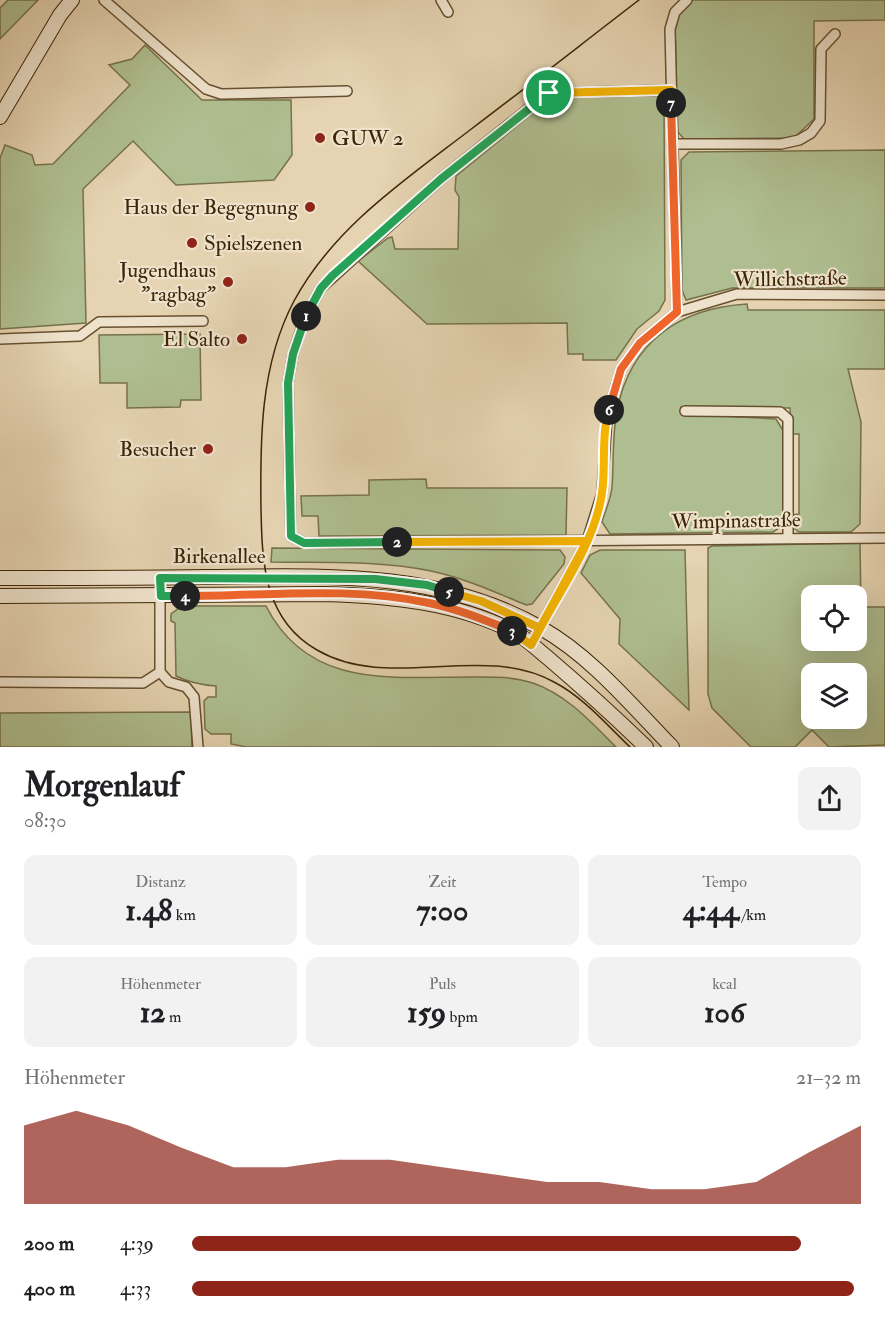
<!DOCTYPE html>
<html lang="de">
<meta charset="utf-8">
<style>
body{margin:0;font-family:"IM FELL Double Pica",serif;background:#f2f2f2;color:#202124;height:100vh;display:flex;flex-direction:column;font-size:22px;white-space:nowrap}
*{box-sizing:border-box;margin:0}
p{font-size:20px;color:#757577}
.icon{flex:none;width:33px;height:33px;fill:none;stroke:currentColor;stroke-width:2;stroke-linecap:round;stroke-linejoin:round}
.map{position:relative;height:747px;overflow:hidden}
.panel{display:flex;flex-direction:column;background:#fff;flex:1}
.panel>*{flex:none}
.controls{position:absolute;left:801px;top:585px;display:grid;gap:12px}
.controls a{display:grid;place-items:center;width:66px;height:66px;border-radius:12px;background:#fff;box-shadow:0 6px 24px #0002;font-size:30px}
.pin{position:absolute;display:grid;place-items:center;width:51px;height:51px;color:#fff;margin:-26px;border:3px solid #fff;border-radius:50%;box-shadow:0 2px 6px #0007}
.km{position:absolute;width:30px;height:30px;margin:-15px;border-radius:50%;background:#222;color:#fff;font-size:16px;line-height:30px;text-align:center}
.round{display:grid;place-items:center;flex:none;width:63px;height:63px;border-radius:12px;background:#f2f2f2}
.summary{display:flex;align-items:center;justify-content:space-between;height:102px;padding:0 24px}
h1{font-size:33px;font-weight:800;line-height:45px}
.metrics{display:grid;grid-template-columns:repeat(3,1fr);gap:9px;height:102px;padding:6px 24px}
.metrics div{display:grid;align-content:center;border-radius:12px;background:#f2f2f2;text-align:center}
.metrics b{font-size:30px;font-weight:800}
.metrics small{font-size:16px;font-weight:400}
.metrics p{font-size:16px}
.chart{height:168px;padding:12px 24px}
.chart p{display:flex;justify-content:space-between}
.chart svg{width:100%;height:108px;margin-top:6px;fill:#8f2418;opacity:.7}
ul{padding:0 24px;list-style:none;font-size:20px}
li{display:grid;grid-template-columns:96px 72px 1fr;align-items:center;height:45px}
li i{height:15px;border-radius:8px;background:#8f2418}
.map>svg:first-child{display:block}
.grass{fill:#afbe90;stroke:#76724a;stroke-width:1.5;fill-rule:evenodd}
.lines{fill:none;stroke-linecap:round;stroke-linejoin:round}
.street-casing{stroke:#675030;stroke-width:12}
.secondary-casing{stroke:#3d2505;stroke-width:16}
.street{stroke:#eee2cc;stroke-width:9}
.secondary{stroke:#eee2cc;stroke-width:14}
.tram{stroke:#3d2505;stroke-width:1.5}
.split-1-casing{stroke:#fff;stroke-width:12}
.split-2-casing{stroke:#fff;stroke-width:12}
.split-3-casing{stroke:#fff;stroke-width:12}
.split-4-casing{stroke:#fff;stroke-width:12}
.split-5-casing{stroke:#fff;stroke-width:12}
.split-6-casing{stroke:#fff;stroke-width:12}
.split-7-casing{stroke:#fff;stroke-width:12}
.split-8-casing{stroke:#fff;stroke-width:12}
.split-1{stroke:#22a559;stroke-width:8}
.split-2{stroke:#22a559;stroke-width:8}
.split-3{stroke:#f5b400;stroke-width:8}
.split-4{stroke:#f0652b;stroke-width:8}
.split-5{stroke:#22a559;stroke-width:8}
.split-6{stroke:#f5b400;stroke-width:8}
.split-7{stroke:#f0652b;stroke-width:8}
.split-8{stroke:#f5b400;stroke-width:8}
.poi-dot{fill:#8f2418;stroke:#eee2cc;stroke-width:2}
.labels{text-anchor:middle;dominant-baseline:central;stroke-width:4.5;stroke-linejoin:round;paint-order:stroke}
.poi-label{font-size:21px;fill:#3d2505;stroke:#eee2cc;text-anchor:end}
.street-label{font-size:21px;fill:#3d2505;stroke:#eee2cc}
</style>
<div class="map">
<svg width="885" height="747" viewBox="0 0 885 747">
<rect width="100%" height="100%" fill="#e5d3b1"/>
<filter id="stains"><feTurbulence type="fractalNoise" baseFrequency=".00333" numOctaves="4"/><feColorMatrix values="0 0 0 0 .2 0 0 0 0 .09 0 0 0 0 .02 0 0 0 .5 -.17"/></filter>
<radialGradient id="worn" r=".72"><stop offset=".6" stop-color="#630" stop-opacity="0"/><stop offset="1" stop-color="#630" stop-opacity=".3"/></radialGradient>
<!-- grass -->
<g class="grass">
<path d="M 8,0 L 38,0 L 0,39 L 0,8 Z"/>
<path d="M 693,0 L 885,0 L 885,20 L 814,21 L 814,119 L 796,136 L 785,138 L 684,139 L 677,131 L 675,22 L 678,15 Z"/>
<path d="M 145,45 L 202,100 L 291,100 L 292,155 L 274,180 L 176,185 L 133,141 L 83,189 L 86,323 L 0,329 L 0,158 L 5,145 L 32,155 L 35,165 L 53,164 L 130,85 L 109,65 L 132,59 Z"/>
<path d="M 657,96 L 664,104 L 665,300 L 659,311 L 637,329 L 616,360 L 583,360 L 583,354 L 568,354 L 567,323 L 427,324 L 358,261 L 388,238 L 392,237 L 395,249 L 458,249 L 459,197 L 455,190 L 456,176 L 545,103 L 556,97 Z"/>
<path d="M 885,150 L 885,288 L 732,288 L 686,300 L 682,290 L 681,160 L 689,152 Z"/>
<path d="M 747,304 L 748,310 L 885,310 L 885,369 L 848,369 L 861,422 L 860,524 L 851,532 L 799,532 L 795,529 L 792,515 L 799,514 L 799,434 L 791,434 L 790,408 L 681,407 L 682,414 L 776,419 L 784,432 L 784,518 L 781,527 L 773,532 L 610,534 L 602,522 C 605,511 611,499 612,487 C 614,461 612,436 617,410 C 631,341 680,308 747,304 Z"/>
<path d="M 200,334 L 201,400 L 181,400 L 180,407 L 127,408 L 127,383 L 100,383 L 99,335 Z"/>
<path d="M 426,479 L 427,488 L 567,488 L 566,535 L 319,536 L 318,516 L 302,516 L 301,496 L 369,495 L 369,480 Z"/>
<path d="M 860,543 L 861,607 L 885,607 L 885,745 L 829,747 L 812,730 L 795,747 L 751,747 L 712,708 L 708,694 L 708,548 L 712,546 ZM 812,596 L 856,596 L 856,640 L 812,640 ZM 812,674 L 856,674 L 856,718 L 812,718 Z"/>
<path d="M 272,548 L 560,550 L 565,557 L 564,564 L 532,604 L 526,605 C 495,592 464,578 431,571 C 379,560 323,563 271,562 Z"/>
<path d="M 600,550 L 685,550 L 689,710 L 619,644 L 620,619 L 581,573 L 590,555 Z"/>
<path d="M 182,606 L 266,606 C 308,689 391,677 469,677 C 491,677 512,676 533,683 C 567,695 591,722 616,747 L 246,747 L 231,744 L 231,734 L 211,734 L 205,729 L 204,701 L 208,697 L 216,697 L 216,686 C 202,685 188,682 176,676 L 175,623 L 171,621 L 171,614 Z"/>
<path d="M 191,712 L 192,747 L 0,747 L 0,713 Z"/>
</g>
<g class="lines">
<!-- street casing -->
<g class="street-casing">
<g id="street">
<path d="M 104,0 L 206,89 L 221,94 L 347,91"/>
<path d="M 441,0 L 448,12"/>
<path d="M 671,90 L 548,93 L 441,179 L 321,288 L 304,320 L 293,354 L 288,383 L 291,536 L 304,543 L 885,538"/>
<path d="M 672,144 L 781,144 L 799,140 L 811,133 L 820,121 L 821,49 L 835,34"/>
<path d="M 677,312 L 670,29 L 675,12 L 687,0"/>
<path d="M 0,339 L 80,336 L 99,322 L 203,321"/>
<path d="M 685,411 L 780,412 L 788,419 L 788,538"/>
<path d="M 531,645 L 587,541 L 602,493 L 607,417 L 621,369 L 640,343 L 677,312 L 737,294 L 885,295"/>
<path d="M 160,672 L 169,682 L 186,687 L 194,697 L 198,747"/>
<path d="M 0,682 L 143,683 L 160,672 L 160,578"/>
</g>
</g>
<!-- secondary casing -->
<g class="secondary-casing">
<g id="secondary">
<path d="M 0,117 L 60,15 L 72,0"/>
<path d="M 0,578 C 68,578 136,578 204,577 C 320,576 437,569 541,628 C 592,657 631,705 672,747"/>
<path d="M 0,596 L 325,594 C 389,596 458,602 516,633 C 527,639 538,650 548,658 C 582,687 614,716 646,747"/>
</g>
</g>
<!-- street -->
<use href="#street" class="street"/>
<!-- secondary -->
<use href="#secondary" class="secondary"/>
<!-- tram -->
<path class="tram" d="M 630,747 C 606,724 583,697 554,682 C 481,642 389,692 317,650 C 264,620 262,563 261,509 C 260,440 260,365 294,301 C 334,227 405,180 470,130 C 527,87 583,43 639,0"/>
</g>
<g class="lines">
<!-- split-1 casing -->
<g class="split-1-casing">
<path id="split-1" d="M 306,316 L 321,288 L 332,276 L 441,179 L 549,93"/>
</g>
<!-- split-2 casing -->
<g class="split-2-casing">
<path id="split-2" d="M 306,316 L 293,354 L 288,383 L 291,536 L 304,543 L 397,542"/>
</g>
<!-- split-3 casing -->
<g class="split-3-casing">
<path id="split-3" d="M 397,542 L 587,541 L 531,645 L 512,631"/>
</g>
<!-- split-4 casing -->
<g class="split-4-casing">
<path id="split-4" d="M 185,596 C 266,596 350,586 429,603 C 458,609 485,620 512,631"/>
</g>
<!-- split-5 casing -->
<g class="split-5-casing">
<path id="split-5" d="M 185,596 L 161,596 L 160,578 L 375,579 L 427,585 L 449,592"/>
</g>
<!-- split-6 casing -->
<g class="split-6-casing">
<path id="split-6" d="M 449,592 L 481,601 L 540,628 C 563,586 595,541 602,493 C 606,465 601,437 609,410"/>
</g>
<!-- split-7 casing -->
<g class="split-7-casing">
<path id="split-7" d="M 609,410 L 621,369 L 640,343 L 677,312 L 671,103"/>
</g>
<!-- split-8 casing -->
<g class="split-8-casing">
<path id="split-8" d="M 549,93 L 671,90 L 671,103"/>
</g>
<!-- split-1 -->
<use href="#split-1" class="split-1"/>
<!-- split-2 -->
<use href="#split-2" class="split-2"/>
<!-- split-3 -->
<use href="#split-3" class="split-3"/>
<!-- split-4 -->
<use href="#split-4" class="split-4"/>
<!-- split-5 -->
<use href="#split-5" class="split-5"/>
<!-- split-6 -->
<use href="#split-6" class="split-6"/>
<!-- split-7 -->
<use href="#split-7" class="split-7"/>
<!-- split-8 -->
<use href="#split-8" class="split-8"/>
</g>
<!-- markers -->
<g class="poi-dot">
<circle cx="320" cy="138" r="6"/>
<circle cx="310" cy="207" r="6"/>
<circle cx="192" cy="243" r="6"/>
<circle cx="228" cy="282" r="6"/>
<circle cx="242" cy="339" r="6"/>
<circle cx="208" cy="449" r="6"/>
</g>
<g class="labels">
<!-- poi labels -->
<g class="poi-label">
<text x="332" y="138" text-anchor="start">GUW 2</text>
<text x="298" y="207">Haus der Begegnung</text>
<text x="204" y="243" text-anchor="start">Spielszenen</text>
<text x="216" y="270">Jugendhaus<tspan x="216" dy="24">"ragbag"</tspan></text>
<text x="230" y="339">El Salto</text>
<text x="196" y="449">Besucher</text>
</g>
<!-- street labels -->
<g class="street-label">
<text transform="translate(790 279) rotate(-1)">Willichstraße</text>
<text transform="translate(736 521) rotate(-1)">Wimpinastraße</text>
<text x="219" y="556">Birkenallee</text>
</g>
</g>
<rect width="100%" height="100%" filter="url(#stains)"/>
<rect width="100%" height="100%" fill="url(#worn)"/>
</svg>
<div class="controls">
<a><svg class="icon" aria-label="locate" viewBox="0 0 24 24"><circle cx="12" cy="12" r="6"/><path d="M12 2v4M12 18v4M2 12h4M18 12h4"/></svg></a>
<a><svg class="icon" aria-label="layers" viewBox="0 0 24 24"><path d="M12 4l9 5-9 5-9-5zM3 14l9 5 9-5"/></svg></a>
</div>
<div class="pin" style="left:549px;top:93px;background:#1e9e55"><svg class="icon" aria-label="arrive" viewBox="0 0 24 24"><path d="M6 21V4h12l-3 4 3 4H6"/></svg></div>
<b class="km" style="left:306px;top:316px">1</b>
<b class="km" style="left:397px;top:542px">2</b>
<b class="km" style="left:512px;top:631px">3</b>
<b class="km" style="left:185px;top:596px">4</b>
<b class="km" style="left:449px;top:592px">5</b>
<b class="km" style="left:609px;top:410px">6</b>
<b class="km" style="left:671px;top:103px">7</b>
</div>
<section class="panel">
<div class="summary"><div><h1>Morgenlauf</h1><p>08:30</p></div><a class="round"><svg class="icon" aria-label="share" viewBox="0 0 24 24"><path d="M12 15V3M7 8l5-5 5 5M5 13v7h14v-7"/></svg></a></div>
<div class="metrics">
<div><p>Distanz</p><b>1.48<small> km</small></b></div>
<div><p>Zeit</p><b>7:00</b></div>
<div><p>Tempo</p><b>4:44<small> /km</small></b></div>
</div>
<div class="metrics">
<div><p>Höhenmeter</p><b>12<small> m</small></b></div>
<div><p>Puls</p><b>159<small> bpm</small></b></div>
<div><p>kcal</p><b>106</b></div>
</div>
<div class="chart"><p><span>Höhenmeter</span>21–32 m</p>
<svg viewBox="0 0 160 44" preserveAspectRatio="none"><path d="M0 44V12L10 6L20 12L30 21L40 29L50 29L60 26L70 26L80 29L90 32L100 35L110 35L120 38L130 38L140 35L150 23L160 12V44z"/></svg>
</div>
<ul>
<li><b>200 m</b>4:39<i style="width:91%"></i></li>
<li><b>400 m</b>4:33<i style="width:99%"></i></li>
</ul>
</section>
